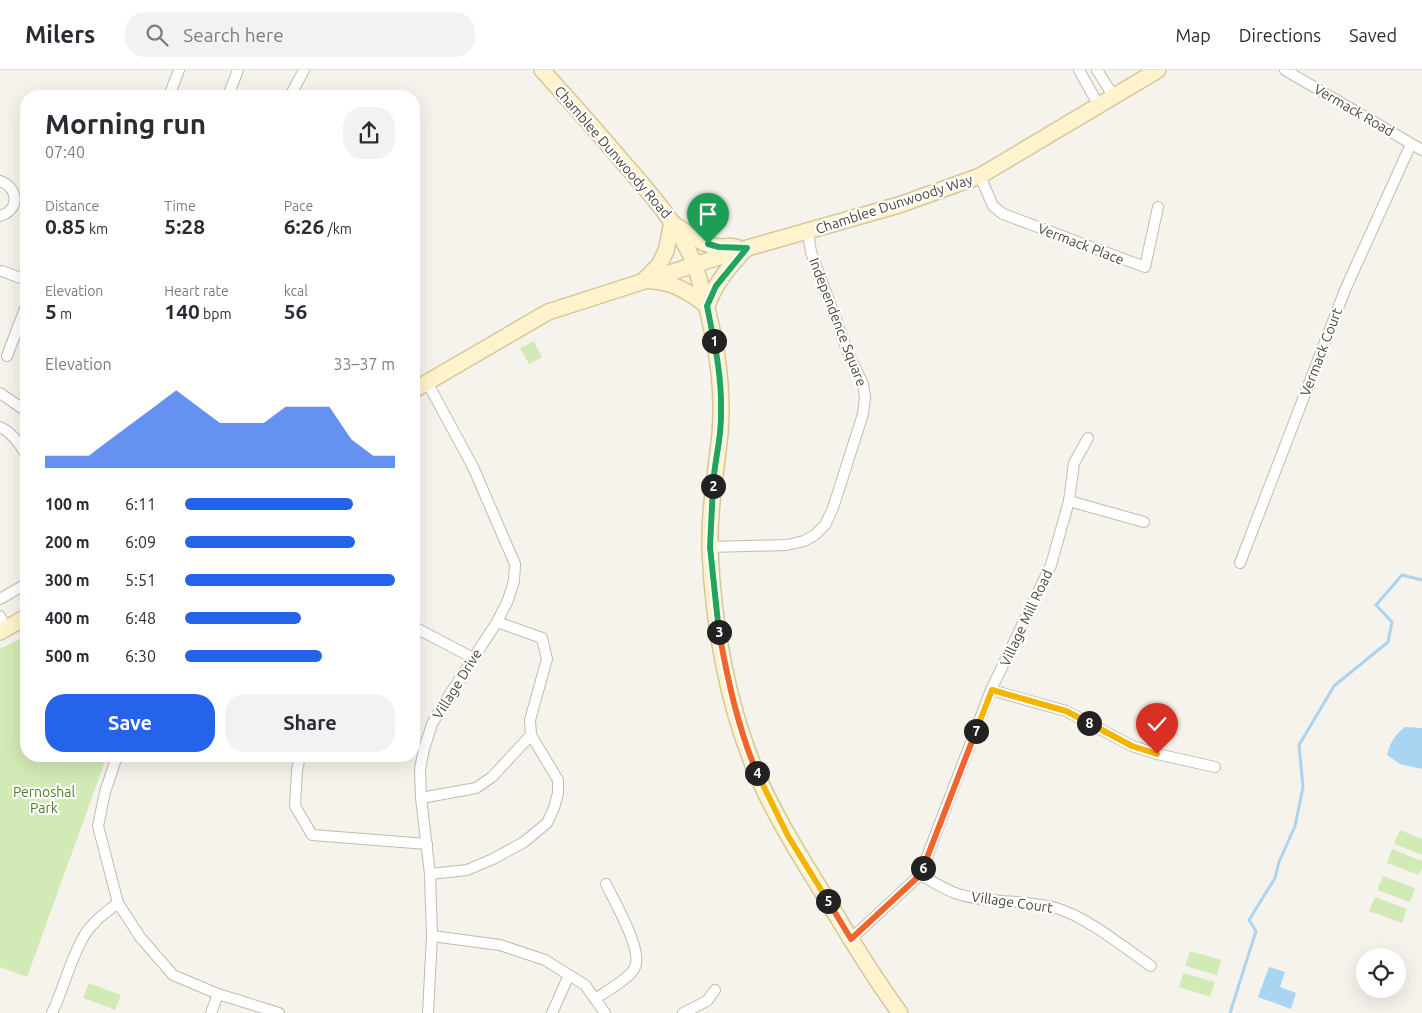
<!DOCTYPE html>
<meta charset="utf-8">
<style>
body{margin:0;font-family:Ubuntu,sans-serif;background:#f2f2f3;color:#2b2b33;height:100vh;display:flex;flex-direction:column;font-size:19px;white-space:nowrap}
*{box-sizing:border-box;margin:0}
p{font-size:16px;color:#7c7c81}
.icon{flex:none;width:28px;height:28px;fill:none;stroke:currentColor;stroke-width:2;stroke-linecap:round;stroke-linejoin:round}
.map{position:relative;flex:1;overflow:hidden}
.sheet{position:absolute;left:20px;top:20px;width:400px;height:672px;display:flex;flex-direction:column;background:#fff;border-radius:20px;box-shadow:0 5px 20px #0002}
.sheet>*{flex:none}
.controls{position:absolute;left:1356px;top:878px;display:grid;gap:10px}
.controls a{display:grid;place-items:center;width:50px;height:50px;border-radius:50%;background:#fff;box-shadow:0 5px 20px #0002;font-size:25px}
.pin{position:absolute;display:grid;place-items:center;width:42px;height:42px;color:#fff;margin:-51px -21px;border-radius:50% 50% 50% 0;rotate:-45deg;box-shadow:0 0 5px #0007}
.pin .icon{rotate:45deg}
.km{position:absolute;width:25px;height:25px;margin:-12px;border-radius:50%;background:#222;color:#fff;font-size:14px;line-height:25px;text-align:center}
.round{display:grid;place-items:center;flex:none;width:52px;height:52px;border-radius:20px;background:#f2f2f3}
.head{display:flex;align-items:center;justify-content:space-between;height:85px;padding:0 25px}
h1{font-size:28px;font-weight:700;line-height:38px}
.stats{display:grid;grid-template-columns:repeat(3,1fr);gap:8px;height:85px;padding:5px 25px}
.stats div{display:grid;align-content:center}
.stats b{font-size:21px;font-weight:700}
.stats small{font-size:14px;font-weight:400}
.stats p{font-size:14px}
.chart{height:140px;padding:10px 25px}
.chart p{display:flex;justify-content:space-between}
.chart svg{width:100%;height:90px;margin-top:5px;fill:#2563eb;opacity:.7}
.primary-button{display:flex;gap:10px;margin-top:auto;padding:10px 25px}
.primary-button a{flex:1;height:58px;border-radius:20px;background:#2563eb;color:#fff;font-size:20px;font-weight:700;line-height:58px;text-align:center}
.primary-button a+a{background:#f2f2f3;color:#2b2b33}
ul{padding:0 25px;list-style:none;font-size:16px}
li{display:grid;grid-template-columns:80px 60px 1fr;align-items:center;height:38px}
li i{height:12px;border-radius:6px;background:#2563eb}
header{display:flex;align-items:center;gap:30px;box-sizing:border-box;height:70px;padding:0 25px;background:#fff;border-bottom:1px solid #e1e1e2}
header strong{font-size:24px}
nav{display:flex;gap:28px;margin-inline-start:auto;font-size:18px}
.search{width:350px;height:45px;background:#f2f2f3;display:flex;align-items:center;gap:12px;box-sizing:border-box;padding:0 18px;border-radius:20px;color:#7c7c81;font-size:19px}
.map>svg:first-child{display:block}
.green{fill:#d2eab5}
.water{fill:#a9d4f2}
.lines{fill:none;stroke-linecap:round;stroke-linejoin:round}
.stream{stroke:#a9d4f2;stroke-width:3}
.street-casing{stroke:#c2bbae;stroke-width:12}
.secondary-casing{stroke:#d6c79b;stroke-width:18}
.street{stroke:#fff;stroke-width:10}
.secondary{stroke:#fff3cd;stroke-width:15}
.split-1-casing{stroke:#fff;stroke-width:10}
.split-2-casing{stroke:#fff;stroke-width:10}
.split-3-casing{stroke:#fff;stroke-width:10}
.split-4-casing{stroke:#fff;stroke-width:10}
.split-5-casing{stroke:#fff;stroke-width:10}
.split-6-casing{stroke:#fff;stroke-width:10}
.split-7-casing{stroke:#fff;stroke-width:10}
.split-8-casing{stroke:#fff;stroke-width:10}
.split-9-casing{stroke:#fff;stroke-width:10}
.split-1{stroke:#22a559;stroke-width:6}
.split-2{stroke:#22a559;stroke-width:6}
.split-3{stroke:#22a559;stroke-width:6}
.split-4{stroke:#f0652b;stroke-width:6}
.split-5{stroke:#f5b400;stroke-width:6}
.split-6{stroke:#f0652b;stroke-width:6}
.split-7{stroke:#f0652b;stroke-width:6}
.split-8{stroke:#f5b400;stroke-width:6}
.split-9{stroke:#f5b400;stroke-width:6}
.labels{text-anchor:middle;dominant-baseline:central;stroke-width:4.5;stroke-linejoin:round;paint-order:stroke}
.street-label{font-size:14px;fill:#4b4439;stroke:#fff}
.park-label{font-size:14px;fill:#4a7f2a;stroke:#fff}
</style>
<header>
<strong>Milers</strong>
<div class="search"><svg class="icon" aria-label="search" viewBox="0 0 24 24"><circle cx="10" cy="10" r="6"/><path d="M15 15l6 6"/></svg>Search here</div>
<nav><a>Map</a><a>Directions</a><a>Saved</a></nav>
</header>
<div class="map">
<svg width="1422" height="943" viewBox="0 0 1422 943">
<rect width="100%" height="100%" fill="#f6f3ec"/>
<!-- green -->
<g class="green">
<path d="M 534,271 L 542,287 L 529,294 L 520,278 Z"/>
<path d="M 26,566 L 26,686 L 107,686 L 27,907 L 0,897 L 0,579 Z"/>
<path d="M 1400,760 L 1422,769 L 1422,785 L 1394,774 Z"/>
<path d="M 1392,779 L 1422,791 L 1422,798 L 1419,805 L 1387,793 Z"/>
<path d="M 1383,806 L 1415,818 L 1410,832 L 1377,820 Z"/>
<path d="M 1375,827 L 1407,839 L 1402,853 L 1369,841 Z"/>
<path d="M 1190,881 L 1221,890 L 1217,905 L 1185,896 Z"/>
<path d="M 1183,903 L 1215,912 L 1210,927 L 1179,917 Z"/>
<path d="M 89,913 L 121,925 L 115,940 L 83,928 Z"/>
</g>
<!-- water -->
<g class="water">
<path d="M 1405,657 L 1422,658 L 1422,699 L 1400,694 L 1387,685 C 1390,672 1395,665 1405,657 Z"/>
<path d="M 1269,897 L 1285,902 L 1280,917 L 1296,923 L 1291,939 L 1258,927 Z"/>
</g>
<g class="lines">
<!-- stream -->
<path class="stream" d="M 1230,943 L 1256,861 L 1249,850 L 1275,808 L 1279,792 L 1295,756 L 1303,717 L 1299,675 L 1334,616 L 1388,572 L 1392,552 L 1376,535 L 1402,505 L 1422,510"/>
<!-- street casing -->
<g class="street-casing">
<g id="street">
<path d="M 1079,0 L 1099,36"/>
<path d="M 1097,0 L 1114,27"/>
<path d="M 1285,0 L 1422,80"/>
<path d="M 169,26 L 179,0"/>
<path d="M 228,26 L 238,0"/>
<path d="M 290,26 L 304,0"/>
<path d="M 980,106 L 993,136 L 1003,144 L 1145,197 L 1158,137"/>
<path d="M 0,111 C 19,118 20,140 0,146"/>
<path d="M 2,201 L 26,210"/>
<path d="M 7,286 L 26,236"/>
<path d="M 427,312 L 473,397 L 515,494 L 514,511 L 508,530 L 497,552 L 446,630 L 432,654 L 424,679 L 420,699 L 421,728 L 430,804 L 432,866 L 428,943"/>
<path d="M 0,323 L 26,341"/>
<path d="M 0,357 C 12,362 20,374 26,385"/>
<path d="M 1069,431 L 1144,452"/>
<path d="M 710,477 L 787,475 L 804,471 L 815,465 L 825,455 L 833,438 L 863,344 L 865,327 L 863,314 L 849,285 L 811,182 L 808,162"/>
<path d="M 1240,493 L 1345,220 L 1411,74"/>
<path d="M 0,529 L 26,514"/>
<path d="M 0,546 L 6,558"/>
<path d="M 414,557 L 473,588"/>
<path d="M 991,620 L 1066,641 L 1132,676 L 1157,684 L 1215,697"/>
<path d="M 300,686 L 297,700 L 295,736 L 312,765 L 427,774"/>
<path d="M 421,728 L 476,718 L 492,707 L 531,665"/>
<path d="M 430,804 L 467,800 L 493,789 L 524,772 L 547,753 L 554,738 L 558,723 L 558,710 L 531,665 L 530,650 L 547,589 L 542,568 L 497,552"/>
<path d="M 920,805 C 932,811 945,820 958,824 C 990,834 1024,829 1056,838 C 1089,848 1123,877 1151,896"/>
<path d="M 118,833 L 140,867 L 173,905 L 218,924 L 279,943"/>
<path d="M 432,866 L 500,875 L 545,890 L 585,915 L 605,943"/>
<path d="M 851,869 L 920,805 L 991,620 L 1051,495 L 1069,431 L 1074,393 L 1088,368"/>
<path d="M 595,929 C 605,922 631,908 635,897 C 643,880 614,831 606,814"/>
<path d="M 52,943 C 64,918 70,890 84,866 C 92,852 105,843 118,833 L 98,756 L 105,722 L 117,686"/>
<path d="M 211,943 L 218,924"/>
<path d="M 552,943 L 569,905"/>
<path d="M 683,943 L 707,931 L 715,920"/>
</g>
</g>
<!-- secondary casing -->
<g class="secondary-casing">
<g id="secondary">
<path d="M 542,0 C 569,30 596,60 622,91 C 650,123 678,154 694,193 C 698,203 700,214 703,224 C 716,269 724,317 720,364 C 716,402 709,440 710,479 C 713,555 728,639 759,709 C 778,752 804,792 829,833 C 851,870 874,908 900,943"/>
<path d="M 677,156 C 690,165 704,176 720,177 C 725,177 731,176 736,177"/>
<path d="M 645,209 L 659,195 L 666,181 L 672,152"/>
<path d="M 651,211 C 672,211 691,223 707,236"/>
<path d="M 707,236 C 714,215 730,195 747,178"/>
<path d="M 414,320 L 548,242 L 744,179 L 899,135 L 980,106 L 1158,0"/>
<path d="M 0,562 L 26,547"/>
</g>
</g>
<!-- street -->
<use href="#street" class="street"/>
<!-- secondary -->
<use href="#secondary" class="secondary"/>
</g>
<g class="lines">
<!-- split-1 casing -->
<g class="split-1-casing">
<path id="split-1" d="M 708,174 L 719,177 L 747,178 L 716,216 L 707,236 L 714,271"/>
</g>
<!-- split-2 casing -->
<g class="split-2-casing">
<path id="split-2" d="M 713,416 C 714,398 718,381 720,363 C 723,332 720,301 714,271"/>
</g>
<!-- split-3 casing -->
<g class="split-3-casing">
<path id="split-3" d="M 713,416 L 710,477 L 719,562"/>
</g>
<!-- split-4 casing -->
<g class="split-4-casing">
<path id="split-4" d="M 719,562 C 728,611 738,658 757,703"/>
</g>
<!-- split-5 casing -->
<g class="split-5-casing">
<path id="split-5" d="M 757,703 L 788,766 L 828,831"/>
</g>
<!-- split-6 casing -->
<g class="split-6-casing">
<path id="split-6" d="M 828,831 L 851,869 L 920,805 L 923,798"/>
</g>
<!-- split-7 casing -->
<g class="split-7-casing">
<path id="split-7" d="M 923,798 L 976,661"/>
</g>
<!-- split-8 casing -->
<g class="split-8-casing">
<path id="split-8" d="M 976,661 L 992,620 L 1066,641 L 1089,653"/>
</g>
<!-- split-9 casing -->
<g class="split-9-casing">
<path id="split-9" d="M 1089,653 L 1132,676 L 1157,684"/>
</g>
<!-- split-1 -->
<use href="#split-1" class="split-1"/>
<!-- split-2 -->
<use href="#split-2" class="split-2"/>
<!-- split-3 -->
<use href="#split-3" class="split-3"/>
<!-- split-4 -->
<use href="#split-4" class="split-4"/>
<!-- split-5 -->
<use href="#split-5" class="split-5"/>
<!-- split-6 -->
<use href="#split-6" class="split-6"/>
<!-- split-7 -->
<use href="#split-7" class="split-7"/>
<!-- split-8 -->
<use href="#split-8" class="split-8"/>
<!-- split-9 -->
<use href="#split-9" class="split-9"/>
</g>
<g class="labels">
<!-- street labels -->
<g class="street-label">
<text transform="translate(1354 40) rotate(30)">Vermack Road</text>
<text transform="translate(613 82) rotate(49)">Chamblee Dunwoody Road</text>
<text transform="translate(894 134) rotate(-18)">Chamblee Dunwoody Way</text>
<text transform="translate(1081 174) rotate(21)">Vermack Place</text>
<text transform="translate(838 252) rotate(69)">Independence Square</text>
<text transform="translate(1321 282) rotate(-69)">Vermack Court</text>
<text transform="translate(1026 548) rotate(-65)">Village Mill Road</text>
<text transform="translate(457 614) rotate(-58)">Village Drive</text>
<text transform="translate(1012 832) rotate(8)">Village Court</text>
</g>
<!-- park labels -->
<g class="park-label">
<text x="44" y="722">Pernoshal<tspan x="44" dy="16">Park</tspan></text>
</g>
</g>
</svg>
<div class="controls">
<a><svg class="icon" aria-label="locate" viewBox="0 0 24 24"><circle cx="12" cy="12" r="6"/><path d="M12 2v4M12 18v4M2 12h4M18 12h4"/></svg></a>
</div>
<div class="pin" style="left:708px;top:174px;background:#1e9e55"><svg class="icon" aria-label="arrive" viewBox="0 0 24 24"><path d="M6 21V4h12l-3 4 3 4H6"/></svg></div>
<div class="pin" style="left:1157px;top:684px;background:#d93025"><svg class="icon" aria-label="check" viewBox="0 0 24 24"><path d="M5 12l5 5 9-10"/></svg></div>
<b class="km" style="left:714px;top:271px">1</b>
<b class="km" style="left:713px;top:416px">2</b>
<b class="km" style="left:719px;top:562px">3</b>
<b class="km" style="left:757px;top:703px">4</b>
<b class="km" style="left:828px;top:831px">5</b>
<b class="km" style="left:923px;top:798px">6</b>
<b class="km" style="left:976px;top:661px">7</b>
<b class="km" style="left:1089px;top:653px">8</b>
<section class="sheet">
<div class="head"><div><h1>Morning run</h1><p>07:40</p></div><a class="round"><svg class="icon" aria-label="share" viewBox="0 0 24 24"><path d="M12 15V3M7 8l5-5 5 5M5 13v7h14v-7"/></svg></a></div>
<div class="stats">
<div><p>Distance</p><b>0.85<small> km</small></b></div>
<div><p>Time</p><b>5:28</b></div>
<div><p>Pace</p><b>6:26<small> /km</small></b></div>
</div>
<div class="stats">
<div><p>Elevation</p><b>5<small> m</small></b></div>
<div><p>Heart rate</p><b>140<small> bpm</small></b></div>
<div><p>kcal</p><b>56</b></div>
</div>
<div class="chart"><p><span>Elevation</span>33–37 m</p>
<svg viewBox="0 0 160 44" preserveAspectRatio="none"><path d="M0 44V38L10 38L20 38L30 30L40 22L50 14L60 6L70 14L80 22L90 22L100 22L110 14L120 14L130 14L140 30L150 38L160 38V44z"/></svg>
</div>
<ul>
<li><b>100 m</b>6:11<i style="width:80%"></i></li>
<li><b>200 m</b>6:09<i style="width:81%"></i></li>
<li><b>300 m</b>5:51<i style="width:100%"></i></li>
<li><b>400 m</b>6:48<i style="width:55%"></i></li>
<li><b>500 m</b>6:30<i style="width:65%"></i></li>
</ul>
<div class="primary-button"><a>Save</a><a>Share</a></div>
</section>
</div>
